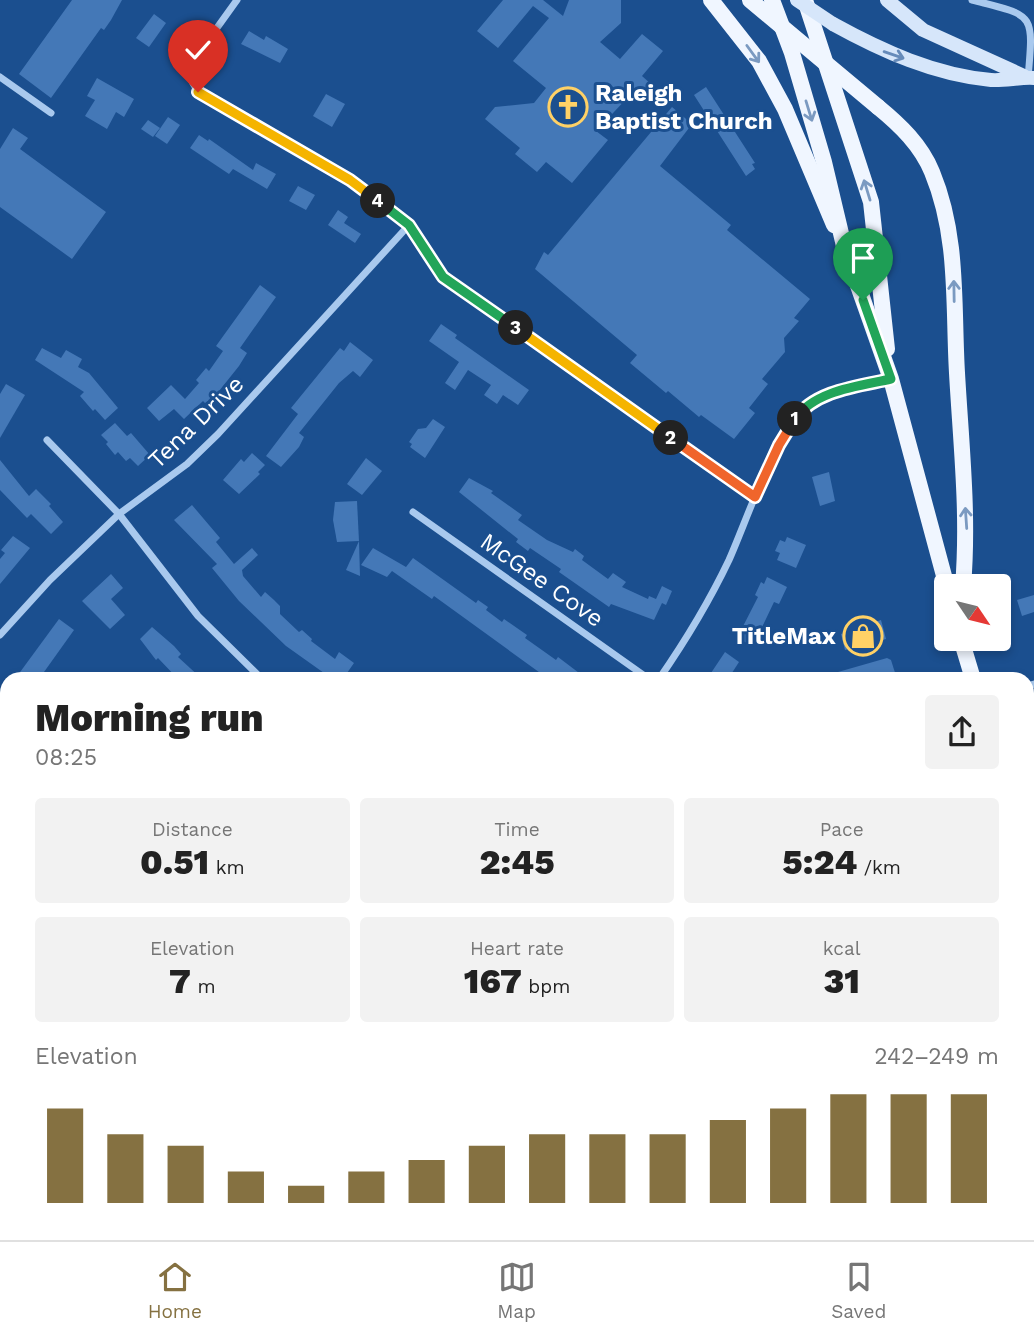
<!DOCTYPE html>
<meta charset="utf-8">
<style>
body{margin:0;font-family:"Work Sans",sans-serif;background:#f2f2f2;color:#222;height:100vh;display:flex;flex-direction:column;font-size:26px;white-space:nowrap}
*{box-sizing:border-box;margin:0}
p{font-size:23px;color:#767676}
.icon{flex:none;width:38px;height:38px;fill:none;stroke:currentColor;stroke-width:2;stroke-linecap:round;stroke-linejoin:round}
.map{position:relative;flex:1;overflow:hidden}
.drawer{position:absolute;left:0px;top:672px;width:1034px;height:569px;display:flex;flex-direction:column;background:#fff;border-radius:21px 21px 0 0;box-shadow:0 4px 10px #0003}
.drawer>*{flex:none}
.needle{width:46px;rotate:125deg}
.controls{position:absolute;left:934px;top:574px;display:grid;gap:14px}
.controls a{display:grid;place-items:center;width:77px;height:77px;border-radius:7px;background:#fff;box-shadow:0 4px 10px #0003;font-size:35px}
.pin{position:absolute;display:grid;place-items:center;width:60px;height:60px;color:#fff;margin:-72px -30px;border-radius:50% 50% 50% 0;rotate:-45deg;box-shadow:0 0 7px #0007}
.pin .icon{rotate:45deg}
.km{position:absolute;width:35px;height:35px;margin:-18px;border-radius:50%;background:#222;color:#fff;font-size:19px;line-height:35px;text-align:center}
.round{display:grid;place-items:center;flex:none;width:74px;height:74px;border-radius:7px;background:#f2f2f2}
.overview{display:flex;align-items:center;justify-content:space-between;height:119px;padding:0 35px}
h1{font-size:38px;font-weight:800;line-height:52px}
.stats{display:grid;grid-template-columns:repeat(3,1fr);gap:10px;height:119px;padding:7px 35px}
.stats div{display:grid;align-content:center;border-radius:7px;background:#f2f2f2;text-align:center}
.stats b{font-size:35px;font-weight:800}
.stats small{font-size:19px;font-weight:400}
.stats p{font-size:19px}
.chart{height:196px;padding:14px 35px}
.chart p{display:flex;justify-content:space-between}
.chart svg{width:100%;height:126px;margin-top:7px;stroke:#857141;stroke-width:6}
.dock{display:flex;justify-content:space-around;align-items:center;height:98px;border-top:2px solid #e0e0e0;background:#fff;font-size:19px;color:#767676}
.dock a{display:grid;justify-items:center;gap:4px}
.dock .active{color:#857141}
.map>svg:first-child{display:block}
.building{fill:#4478b7}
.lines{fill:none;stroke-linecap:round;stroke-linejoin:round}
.minor{stroke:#a9c9ee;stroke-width:7}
.secondary{stroke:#d6e6fa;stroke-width:14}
.primary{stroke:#f0f6ff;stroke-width:16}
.secondary-bridge{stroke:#d6e6fa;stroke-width:14}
.primary-bridge{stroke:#f0f6ff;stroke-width:16}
.oneway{stroke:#7b9ac1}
.oneway2{stroke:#668bba}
.split-1-casing{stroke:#fff;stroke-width:14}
.split-2-casing{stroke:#fff;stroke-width:14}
.split-3-casing{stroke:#fff;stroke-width:14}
.split-4-casing{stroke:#fff;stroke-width:14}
.split-5-casing{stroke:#fff;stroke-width:14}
.split-1{stroke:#22a559;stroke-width:9}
.split-2{stroke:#f0652b;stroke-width:9}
.split-3{stroke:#f5b400;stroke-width:9}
.split-4{stroke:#22a559;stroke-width:9}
.split-5{stroke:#f5b400;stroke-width:9}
.labels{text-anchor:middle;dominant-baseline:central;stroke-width:6;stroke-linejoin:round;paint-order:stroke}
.poi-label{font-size:24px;font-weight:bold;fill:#fff;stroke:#1b4f8f;text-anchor:start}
.street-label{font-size:24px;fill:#fff;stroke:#1b4f8f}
</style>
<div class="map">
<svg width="1034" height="1240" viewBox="0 0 1034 1240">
<rect width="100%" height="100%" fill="#1b4f8f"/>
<!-- building -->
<g class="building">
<path d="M 72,0 L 122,0 L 111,20 L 104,30 L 101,28 L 51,98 L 19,74 Z"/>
<path d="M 503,0 L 543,0 L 563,16 L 569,0 L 621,0 L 621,23 L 600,42 L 620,59 L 642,34 L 663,51 L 642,76 L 651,84 L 638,100 L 631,94 L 596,131 L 608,140 L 572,183 L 546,162 L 537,172 L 515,154 L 520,148 L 485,119 L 495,107 L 534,103 L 546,88 L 513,61 L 549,18 L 533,6 L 498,48 L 477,31 Z"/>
<path d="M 154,14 L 166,23 L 149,47 L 136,38 Z"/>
<path d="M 249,31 L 264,40 L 266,36 L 288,49 L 280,63 L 241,44 Z"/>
<path d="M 97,78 L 134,99 L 124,117 L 116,112 L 107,129 L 85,116 L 95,100 L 87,96 Z"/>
<path d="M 706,87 L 755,163 L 752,164 L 755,169 L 746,176 L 694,95 Z"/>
<path d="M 326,94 L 345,104 L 332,127 L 313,116 Z"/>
<path d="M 672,107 L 692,124 L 660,166 L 731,225 L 727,230 L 810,299 L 794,318 L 799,321 L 784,338 L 785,352 L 762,379 L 768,384 L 749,408 L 755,413 L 734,439 L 701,415 L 699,417 L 668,391 L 666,393 L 630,363 L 637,355 L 535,269 L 544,252 L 548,255 Z"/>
<path d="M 168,117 L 180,125 L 167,144 L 155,136 Z"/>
<path d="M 148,120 L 160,128 L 153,137 L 141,129 Z"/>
<path d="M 13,128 L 28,138 L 20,149 L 106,212 L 72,259 L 0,207 L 0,149 Z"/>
<path d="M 199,135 L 208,141 L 209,139 L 253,170 L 256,163 L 276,174 L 267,189 L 233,169 L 229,174 L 190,148 Z"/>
<path d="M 298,186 L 315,195 L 306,210 L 289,201 Z"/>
<path d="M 338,210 L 348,217 L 344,223 L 361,234 L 355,243 L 328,225 Z"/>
<path d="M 260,285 L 276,297 L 240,348 L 247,353 L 239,366 L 215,396 L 205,403 L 203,401 L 184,419 L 174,409 L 159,421 L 147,408 L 171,385 L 185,399 L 199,383 L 196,380 L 206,368 L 209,371 L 223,351 L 216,346 Z"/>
<path d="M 441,324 L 457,335 L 455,338 L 529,390 L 518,405 L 503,395 L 497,404 L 484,395 L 491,385 L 468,370 L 455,390 L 445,383 L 459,362 L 429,341 Z"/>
<path d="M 350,342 L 373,360 L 360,377 L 353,371 L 339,383 L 299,433 L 304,437 L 299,447 L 281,467 L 266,456 L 298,414 L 291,408 L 340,348 L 344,351 Z"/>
<path d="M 42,348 L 61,358 L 66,350 L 82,359 L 78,367 L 89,373 L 118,408 L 105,420 L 95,409 L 93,411 L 80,396 L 84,392 L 35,360 Z"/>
<path d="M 6,384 L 25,395 L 0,438 L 0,394 Z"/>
<path d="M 433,419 L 445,427 L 425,458 L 410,447 L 412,444 L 409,442 L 418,429 L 426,428 Z"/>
<path d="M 115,423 L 127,436 L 131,433 L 150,455 L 138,466 L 130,458 L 126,461 L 118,452 L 115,455 L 106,444 L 108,442 L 101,435 Z"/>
<path d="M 252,453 L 265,465 L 258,472 L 260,474 L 239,494 L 223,480 L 241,459 L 244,462 Z"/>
<path d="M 366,458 L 382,471 L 362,495 L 347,484 Z"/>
<path d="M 0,460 L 29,496 L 36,489 L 51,504 L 49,506 L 63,522 L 51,534 L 31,514 L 27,518 L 0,490 Z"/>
<path d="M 829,472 L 835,501 L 820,506 L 812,477 Z"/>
<path d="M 469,478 L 493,491 L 491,493 L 522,515 L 518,520 L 547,540 L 573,552 L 575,549 L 584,556 L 582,560 L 608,579 L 613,573 L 626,582 L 622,587 L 648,599 L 649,596 L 656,599 L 662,586 L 672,591 L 666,605 L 662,603 L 654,620 L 611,604 L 609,607 L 559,572 L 561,569 L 530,548 L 528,551 L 516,542 L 518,539 L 459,492 Z"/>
<path d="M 357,501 L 359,541 L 337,542 L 333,520 L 335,502 Z"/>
<path d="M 192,505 L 220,538 L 216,542 L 234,564 L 252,548 L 258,555 L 242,570 L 243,576 L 261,597 L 265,592 L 274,600 L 280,606 L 280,614 L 299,632 L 302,630 L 312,639 L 311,641 L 335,659 L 339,652 L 354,663 L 347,673 L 356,679 L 320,679 L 324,673 L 286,646 L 239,601 L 212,568 L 217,564 L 174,520 Z"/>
<path d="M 13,536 L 30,548 L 0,584 L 0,559 L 5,553 L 1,550 Z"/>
<path d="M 787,537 L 806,545 L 796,568 L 777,560 L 780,553 L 775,551 L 780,540 L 785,542 Z"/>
<path d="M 359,541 L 360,576 L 346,570 Z"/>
<path d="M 373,548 L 406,567 L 413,558 L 476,603 L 478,600 L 488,607 L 486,610 L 502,622 L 504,619 L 527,635 L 525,638 L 556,660 L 558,657 L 587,679 L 551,679 L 543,675 L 434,596 L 432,599 L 392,571 L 387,577 L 361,565 Z"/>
<path d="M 111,574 L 123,588 L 111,599 L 125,615 L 110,629 L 82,601 Z"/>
<path d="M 767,577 L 787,587 L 779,604 L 774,602 L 753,646 L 737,638 L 758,597 L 755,595 L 761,582 L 764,584 Z"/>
<path d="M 1034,595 L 1034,612 L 1022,616 L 1017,600 Z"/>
<path d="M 59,619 L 74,630 L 39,679 L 15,679 Z"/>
<path d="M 881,620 L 886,639 L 845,650 L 841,634 Z"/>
<path d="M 152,627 L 174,646 L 181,654 L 178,657 L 202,679 L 178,679 L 158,658 L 156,660 L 140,639 Z"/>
<path d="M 725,652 L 739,662 L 728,679 L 707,679 Z"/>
<path d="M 887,658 L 891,660 L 897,679 L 825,679 L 824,676 Z"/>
</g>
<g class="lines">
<!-- minor -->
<g class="minor">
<path d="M 237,0 L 186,71 L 198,92 L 350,179 L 409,225 L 443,277 L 755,497"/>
<path d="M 972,0 C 1034,16 1034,11 1028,78"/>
<path d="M 0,77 L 51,113"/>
<path d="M 47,440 L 119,514 L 198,616 L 262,679"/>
<path d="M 413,512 L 649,679"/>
<path d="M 0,635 L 50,580 L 119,514 L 187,464 L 218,434 L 409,225"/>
<path d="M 659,679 C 686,640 709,602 729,560 C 746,522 774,438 801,412 C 825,390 860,386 890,379"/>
<path d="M 1027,686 L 1034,684"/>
<path d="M 1027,1097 L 1034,1095"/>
<path d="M 0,1215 L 7,1211"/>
<path d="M 280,1240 L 283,1234"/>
</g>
<!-- secondary -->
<g class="secondary">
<path d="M 887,0 L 923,30 L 1024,76"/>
<path d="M 833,24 C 882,51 935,75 991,80 C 1005,81 1020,77 1034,78"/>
<path d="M 0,911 L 7,916"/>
<path d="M 430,1234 L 438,1240"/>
</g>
<!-- primary -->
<g class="primary">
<path d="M 711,0 L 759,61 L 785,109 L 834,225"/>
<path d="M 772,0 L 792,53 L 824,162 L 844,246 L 891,379 L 947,587"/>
<path d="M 805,0 L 871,202 L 887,349"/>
<path d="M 878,107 C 900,125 921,145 932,172 C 959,237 953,305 957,373 C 961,444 969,515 963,586"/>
<path d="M 961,639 L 973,679"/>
<path d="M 1027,871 L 1034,895"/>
</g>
<!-- secondary-bridge -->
<path class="secondary-bridge" d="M 797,0 L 833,24"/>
<!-- primary-bridge -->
<path class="primary-bridge" d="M 750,0 L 878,107"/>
</g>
<!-- one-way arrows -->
<defs><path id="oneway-shaft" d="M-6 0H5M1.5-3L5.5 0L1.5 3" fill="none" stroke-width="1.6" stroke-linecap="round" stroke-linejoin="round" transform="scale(1.75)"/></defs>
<g class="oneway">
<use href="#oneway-shaft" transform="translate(753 54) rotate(54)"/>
<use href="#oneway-shaft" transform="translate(809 111) rotate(73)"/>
<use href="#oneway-shaft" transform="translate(867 190) rotate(-107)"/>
<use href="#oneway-shaft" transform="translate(954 291) rotate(-91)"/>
<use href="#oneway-shaft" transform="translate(966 518) rotate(-94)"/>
</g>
<use class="oneway2" href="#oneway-shaft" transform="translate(894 55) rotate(19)"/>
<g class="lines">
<!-- split-1 casing -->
<g class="split-1-casing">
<path id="split-1" d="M 795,419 C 815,390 860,386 891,379 L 863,300"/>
</g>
<!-- split-2 casing -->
<g class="split-2-casing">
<path id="split-2" d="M 671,438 L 755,497 L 779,445 L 795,419"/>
</g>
<!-- split-3 casing -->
<g class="split-3-casing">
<path id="split-3" d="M 516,328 L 671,438"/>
</g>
<!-- split-4 casing -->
<g class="split-4-casing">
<path id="split-4" d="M 378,201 L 409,225 L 443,277 L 516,328"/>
</g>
<!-- split-5 casing -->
<g class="split-5-casing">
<path id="split-5" d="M 198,92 L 350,180 L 378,201"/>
</g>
<!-- split-1 -->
<use href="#split-1" class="split-1"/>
<!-- split-2 -->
<use href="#split-2" class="split-2"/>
<!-- split-3 -->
<use href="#split-3" class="split-3"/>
<!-- split-4 -->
<use href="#split-4" class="split-4"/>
<!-- split-5 -->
<use href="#split-5" class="split-5"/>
</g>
<!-- icons -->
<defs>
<g id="church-ring" transform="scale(2.0125)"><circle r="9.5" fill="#1b4f8f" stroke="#ffd166" stroke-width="1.5"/><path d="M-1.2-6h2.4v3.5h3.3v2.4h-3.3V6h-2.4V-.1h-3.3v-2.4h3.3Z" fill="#ffd166"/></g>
<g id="shop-ring" transform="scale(2.0125)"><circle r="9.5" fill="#1b4f8f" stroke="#ffd166" stroke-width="1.5"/><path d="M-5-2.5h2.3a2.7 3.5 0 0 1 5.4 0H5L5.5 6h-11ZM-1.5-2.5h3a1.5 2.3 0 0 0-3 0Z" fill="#ffd166"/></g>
</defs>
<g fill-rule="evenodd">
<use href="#church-ring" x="568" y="107"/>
<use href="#shop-ring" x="863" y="636"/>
</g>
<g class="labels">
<!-- poi labels -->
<g class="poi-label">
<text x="595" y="93">Raleigh<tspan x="595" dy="28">Baptist Church</tspan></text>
<text x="836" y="636" text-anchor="end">TitleMax</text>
</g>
<!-- street labels -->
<g class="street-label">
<text transform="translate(196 422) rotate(-44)">Tena Drive</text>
<text transform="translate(542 580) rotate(35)">McGee Cove</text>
</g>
</g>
</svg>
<div class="controls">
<a><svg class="needle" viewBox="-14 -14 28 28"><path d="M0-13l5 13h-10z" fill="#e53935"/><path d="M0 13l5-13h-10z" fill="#767676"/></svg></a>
</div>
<div class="pin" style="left:863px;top:300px;background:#1e9e55"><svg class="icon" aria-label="arrive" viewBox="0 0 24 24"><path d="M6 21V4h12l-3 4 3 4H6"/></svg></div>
<div class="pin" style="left:198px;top:92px;background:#d93025"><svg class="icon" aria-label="check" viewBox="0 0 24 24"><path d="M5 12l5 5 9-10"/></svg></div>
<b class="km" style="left:795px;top:419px">1</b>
<b class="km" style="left:671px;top:438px">2</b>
<b class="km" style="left:516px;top:328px">3</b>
<b class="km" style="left:378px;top:201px">4</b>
<section class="drawer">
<div class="overview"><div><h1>Morning run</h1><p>08:25</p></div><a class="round"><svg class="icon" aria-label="share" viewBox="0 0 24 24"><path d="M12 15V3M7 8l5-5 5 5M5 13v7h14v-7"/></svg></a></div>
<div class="stats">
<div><p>Distance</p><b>0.51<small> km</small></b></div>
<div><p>Time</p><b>2:45</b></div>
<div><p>Pace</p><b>5:24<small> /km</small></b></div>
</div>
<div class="stats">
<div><p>Elevation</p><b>7<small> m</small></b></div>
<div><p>Heart rate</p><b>167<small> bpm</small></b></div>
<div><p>kcal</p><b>31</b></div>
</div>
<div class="chart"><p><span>Elevation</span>242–249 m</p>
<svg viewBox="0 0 160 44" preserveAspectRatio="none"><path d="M5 44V11M15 44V20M25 44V24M35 44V33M45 44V38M55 44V33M65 44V29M75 44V24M85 44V20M95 44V20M105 44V20M115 44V15M125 44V11M135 44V6M145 44V6M155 44V6"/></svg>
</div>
</section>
</div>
<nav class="dock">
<a class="active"><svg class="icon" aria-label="home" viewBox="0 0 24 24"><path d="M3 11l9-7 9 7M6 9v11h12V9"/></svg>Home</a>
<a><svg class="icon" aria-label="map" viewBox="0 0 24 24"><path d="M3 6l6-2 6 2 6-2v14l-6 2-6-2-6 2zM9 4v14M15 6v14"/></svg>Map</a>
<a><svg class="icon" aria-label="saved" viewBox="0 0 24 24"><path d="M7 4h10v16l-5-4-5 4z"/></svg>Saved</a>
</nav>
